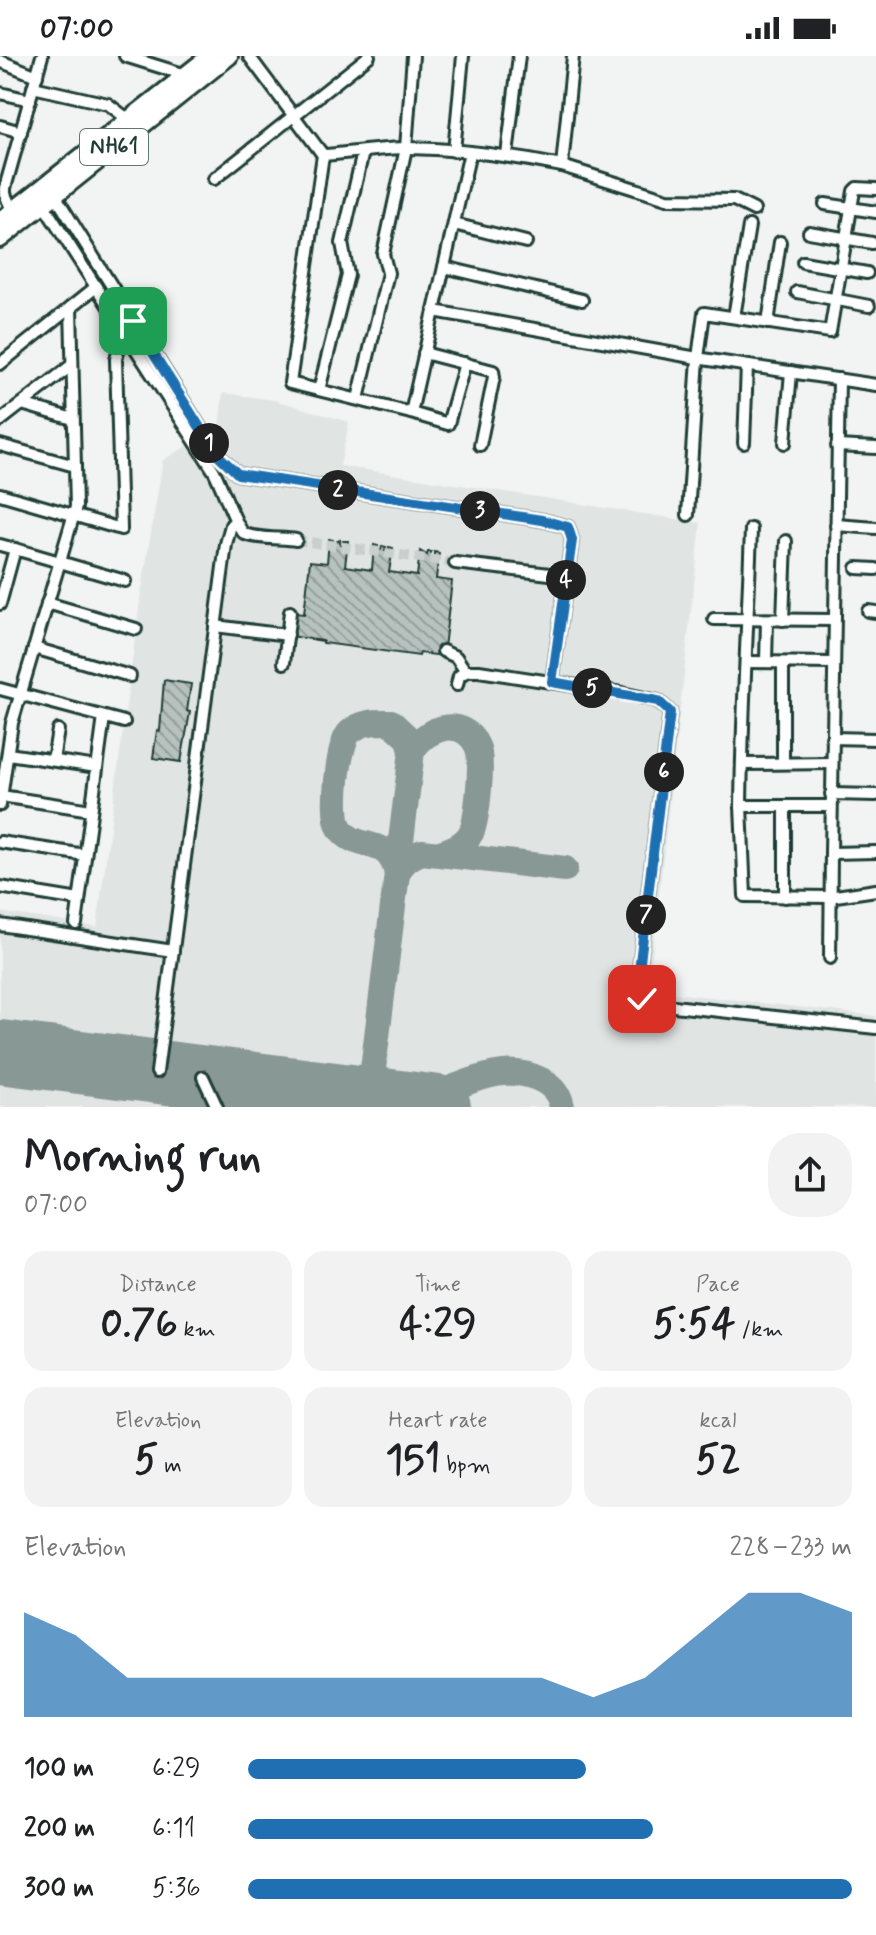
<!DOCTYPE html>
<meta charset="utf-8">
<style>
body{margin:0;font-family:Mynerve,sans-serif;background:#f2f2f2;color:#202124;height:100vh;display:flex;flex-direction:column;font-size:30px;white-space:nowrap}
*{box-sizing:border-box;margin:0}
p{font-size:26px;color:#757577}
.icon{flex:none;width:44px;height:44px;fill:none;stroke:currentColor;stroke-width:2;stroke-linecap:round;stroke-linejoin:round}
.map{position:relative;height:1051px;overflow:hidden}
.panel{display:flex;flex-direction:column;background:#fff;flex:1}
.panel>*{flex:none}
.pin{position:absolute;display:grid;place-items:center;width:68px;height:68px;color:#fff;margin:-34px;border-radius:16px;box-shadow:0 4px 12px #0006}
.km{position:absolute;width:40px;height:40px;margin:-20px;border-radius:50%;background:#222;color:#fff;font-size:22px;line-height:40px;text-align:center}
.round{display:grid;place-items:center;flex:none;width:84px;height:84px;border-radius:32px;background:#f2f2f2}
.headline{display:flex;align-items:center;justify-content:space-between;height:136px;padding:0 24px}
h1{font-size:44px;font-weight:700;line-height:60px}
.stats{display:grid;grid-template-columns:repeat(3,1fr);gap:12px;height:136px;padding:8px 24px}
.stats div{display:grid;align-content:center;border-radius:20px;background:#f2f2f2;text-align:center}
.stats b{font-size:40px;font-weight:700}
.stats small{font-size:22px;font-weight:400}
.stats p{font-size:22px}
.chart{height:224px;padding:16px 24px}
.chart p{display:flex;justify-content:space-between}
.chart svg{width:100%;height:144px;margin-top:8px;fill:#1f6fb2;opacity:.7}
ul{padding:0 24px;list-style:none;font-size:26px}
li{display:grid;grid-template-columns:128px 96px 1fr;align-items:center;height:60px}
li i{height:20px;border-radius:10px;background:#1f6fb2}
.status{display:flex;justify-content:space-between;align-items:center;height:56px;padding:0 40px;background:#fff;direction:ltr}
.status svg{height:22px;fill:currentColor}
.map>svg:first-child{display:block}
.built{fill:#e0e4e3}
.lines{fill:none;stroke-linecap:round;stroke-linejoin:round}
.taxiway{stroke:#889894;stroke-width:26}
.runway{stroke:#889894;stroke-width:64}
.building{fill:url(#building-back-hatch);stroke:#1f3d34;stroke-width:2}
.minor-tunnel{stroke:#c8cfcd;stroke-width:10;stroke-dasharray:10 5;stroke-linecap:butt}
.minor-casing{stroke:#1f3d34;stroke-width:16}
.highway-casing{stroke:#1f3d34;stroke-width:22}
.minor{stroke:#fff;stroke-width:10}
.highway{stroke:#fff;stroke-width:16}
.route-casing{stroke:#fff;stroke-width:16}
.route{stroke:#1f6fb2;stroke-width:10}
.labels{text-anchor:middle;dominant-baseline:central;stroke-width:6;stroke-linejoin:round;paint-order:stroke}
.shield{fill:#fff;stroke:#627771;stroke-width:2}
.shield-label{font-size:22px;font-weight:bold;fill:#1f3d34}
</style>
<div class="status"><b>07:00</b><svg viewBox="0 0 49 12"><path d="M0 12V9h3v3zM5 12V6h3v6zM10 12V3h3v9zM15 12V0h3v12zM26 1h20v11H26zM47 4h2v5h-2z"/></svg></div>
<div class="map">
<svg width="876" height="1051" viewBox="0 0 876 1051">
<defs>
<pattern id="building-back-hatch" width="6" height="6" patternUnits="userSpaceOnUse" patternTransform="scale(2)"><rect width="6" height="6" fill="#b7c1bd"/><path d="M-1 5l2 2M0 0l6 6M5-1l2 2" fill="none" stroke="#949e9a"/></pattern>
</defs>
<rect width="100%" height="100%" fill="#f2f3f3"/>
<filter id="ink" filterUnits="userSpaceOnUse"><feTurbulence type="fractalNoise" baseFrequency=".0125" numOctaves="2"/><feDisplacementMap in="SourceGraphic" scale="16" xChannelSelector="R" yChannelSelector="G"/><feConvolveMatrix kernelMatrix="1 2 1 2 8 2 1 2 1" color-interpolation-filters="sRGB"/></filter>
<g filter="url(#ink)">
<!-- built -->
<path class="built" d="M 223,337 L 274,344 L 349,366 L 340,410 L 701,467 L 648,934 L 876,960 L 876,1051 L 0,1051 L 0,856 L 97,871 L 141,538 L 163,404 L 219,372 Z"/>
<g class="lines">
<!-- taxiway -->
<g class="taxiway">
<path d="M 412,695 C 426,671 463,659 477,690 C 484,703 477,764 471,777 C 464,789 452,793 440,797"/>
<path d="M 397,819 C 401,807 410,801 422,796 L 565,813"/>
<path d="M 373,1013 C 376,1029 383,1038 398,1046 C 433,1045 462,1024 496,1018 C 522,1013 558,1023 562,1051"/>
<path d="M 342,1039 L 364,1029 L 373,1013 L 412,695 L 409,683 L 391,666 C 377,666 362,665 350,676 C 338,687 331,758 340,772 C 356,798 390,777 397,819"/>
</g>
<!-- runway -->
<path class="runway" d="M 0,996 L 439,1051"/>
</g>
<!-- building -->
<g class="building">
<path d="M 329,483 L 333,484 L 333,487 L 340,484 L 340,488 L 343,489 L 343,485 L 348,485 L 345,510 L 372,514 L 374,489 L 378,490 L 378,494 L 381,494 L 382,490 L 386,491 L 385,495 L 388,495 L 389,491 L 393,492 L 389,516 L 417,520 L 420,495 L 427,499 L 428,496 L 431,496 L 431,500 L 434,501 L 434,496 L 439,497 L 436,523 L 452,525 L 443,600 L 420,597 L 419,600 L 323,587 L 323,585 L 291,580 L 294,557 L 304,558 L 310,505 L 327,507 Z"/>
<path d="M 164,624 L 191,628 L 187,655 L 190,656 L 181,706 L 153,702 L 157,674 L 160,675 Z"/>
</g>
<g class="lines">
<!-- minor-tunnel -->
<path class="minor-tunnel" d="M 296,484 L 455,507"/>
<!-- minor casing -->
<g class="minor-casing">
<g id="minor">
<path d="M 125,0 L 186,19"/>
<path d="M 249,0 L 323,99 C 352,97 381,92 409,92 C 461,93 512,100 562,110 L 573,0"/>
<path d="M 0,5 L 37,20"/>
<path d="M 33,31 L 108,48 L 129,64"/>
<path d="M 0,37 L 30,44"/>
<path d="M 0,70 L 21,76"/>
<path d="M 454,95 L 463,0"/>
<path d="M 470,96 L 434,255 L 703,303 L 876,329"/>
<path d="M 323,99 L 290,327 L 411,357 L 434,255"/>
<path d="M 507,99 L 519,0"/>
<path d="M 562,110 L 667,143 L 734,144 L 754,154"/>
<path d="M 214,123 L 369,0"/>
<path d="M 53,136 L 216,397 L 238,418 L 542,464 L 568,471 L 572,484 L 552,626"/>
<path d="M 41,145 L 214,415 C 221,428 237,474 245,478 C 257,483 283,482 296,484"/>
<path d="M 825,148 L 876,156"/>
<path d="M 14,159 L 5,138 L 5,132 L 42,0"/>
<path d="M 454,168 L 526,186"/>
<path d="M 809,176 L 872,187"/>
<path d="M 803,206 L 867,217"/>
<path d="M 444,211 L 582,244"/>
<path d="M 797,236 L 869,250"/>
<path d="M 734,261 L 749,170"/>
<path d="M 768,267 L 780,186"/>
<path d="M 424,297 L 493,315 L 494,321 L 480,389"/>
<path d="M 0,308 L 96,231"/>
<path d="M 839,323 L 831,797 L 876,796"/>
<path d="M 319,334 L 348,219 L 342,187 L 363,96"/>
<path d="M 358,343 L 388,217 L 383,198 L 406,92 L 413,0"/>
<path d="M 22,348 L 73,363"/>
<path d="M 411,357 L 448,368 L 465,307"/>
<path d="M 0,365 L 72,309"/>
<path d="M 744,387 L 747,310"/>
<path d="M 785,387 L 791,316"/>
<path d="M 0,389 L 75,410"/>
<path d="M 837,390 L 876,392"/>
<path d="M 0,438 L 121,473 L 116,303 L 121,284 L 127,281"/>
<path d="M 688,459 L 698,302 L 704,257 L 830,276 L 854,135 L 857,132 L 876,133"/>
<path d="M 836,469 L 876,472"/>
<path d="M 751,473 C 748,565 742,658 741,750 L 831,750"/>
<path d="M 0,489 L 15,493"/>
<path d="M 455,507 L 567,520"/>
<path d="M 857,512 L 876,513"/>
<path d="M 47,547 L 136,573"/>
<path d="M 0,548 L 15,493 L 125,525"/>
<path d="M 868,555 L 876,556"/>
<path d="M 714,563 L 834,564"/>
<path d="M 783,564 L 786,485"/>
<path d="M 215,570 L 288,579"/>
<path d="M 34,592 L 130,620"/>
<path d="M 443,595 L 456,601 L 466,616"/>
<path d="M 747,606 L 833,607"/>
<path d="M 766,606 L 767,564"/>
<path d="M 284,607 L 290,556"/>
<path d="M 457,629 L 459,620 L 467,615 L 479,615 L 622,637 L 658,645 L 670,656 L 637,931 L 642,943 L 655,948 L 876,972"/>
<path d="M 0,633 L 124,666"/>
<path d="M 832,682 L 876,683"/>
<path d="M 8,698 L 97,711"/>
<path d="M 53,704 L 58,674"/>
<path d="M 783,707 L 783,607"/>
<path d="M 742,708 L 832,707"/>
<path d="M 831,738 L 876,739"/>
<path d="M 1,740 L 91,754"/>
<path d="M 0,749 L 12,667 L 76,451 L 71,251"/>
<path d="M 741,750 L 745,840 L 829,841 L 876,834"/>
<path d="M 785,751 L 785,841"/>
<path d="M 0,786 L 85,799"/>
<path d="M 0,831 L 79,844"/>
<path d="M 76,868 L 104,661"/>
<path d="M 0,869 L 173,895"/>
<path d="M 830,902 L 831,797"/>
<path d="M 157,1016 L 226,488 L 231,469 L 235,465"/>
<path d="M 203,1021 L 217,1051"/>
</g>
</g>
<!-- highway casing -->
<g class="highway-casing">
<g id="highway">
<path d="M 0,165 L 210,0"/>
<path d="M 0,183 L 229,0"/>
</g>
</g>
<!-- minor -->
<use href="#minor" class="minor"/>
<!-- highway -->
<use href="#highway" class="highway"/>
</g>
</g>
<g class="lines" filter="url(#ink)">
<!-- route casing -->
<g class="route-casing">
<path id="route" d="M 133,265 L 216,397 L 238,418 L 542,464 L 568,471 L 572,484 L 552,626 L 658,645 L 670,656 L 637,931 L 642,943"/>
</g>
<!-- route -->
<use href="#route" class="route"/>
</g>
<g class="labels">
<!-- shield labels -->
<rect class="shield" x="80" y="73" width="68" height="36" rx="6"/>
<g class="shield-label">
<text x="114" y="91">NH61</text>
</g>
</g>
</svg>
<div class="pin" style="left:133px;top:265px;background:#1e9e55"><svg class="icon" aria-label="arrive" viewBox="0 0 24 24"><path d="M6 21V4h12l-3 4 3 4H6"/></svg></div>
<div class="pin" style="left:642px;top:943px;background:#d93025"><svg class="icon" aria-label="check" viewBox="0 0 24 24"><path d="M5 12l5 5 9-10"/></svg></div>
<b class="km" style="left:209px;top:387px">1</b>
<b class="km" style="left:338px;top:434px">2</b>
<b class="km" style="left:480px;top:455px">3</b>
<b class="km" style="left:566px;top:524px">4</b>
<b class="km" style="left:592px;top:632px">5</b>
<b class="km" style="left:664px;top:716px">6</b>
<b class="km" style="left:646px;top:859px">7</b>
</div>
<section class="panel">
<div class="headline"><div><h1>Morning run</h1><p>07:00</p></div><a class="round"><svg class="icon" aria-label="share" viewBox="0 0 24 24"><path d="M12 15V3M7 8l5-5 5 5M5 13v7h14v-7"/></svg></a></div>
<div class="stats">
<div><p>Distance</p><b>0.76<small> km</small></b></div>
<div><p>Time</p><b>4:29</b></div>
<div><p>Pace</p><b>5:54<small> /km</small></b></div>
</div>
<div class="stats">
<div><p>Elevation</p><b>5<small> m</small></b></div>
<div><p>Heart rate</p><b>151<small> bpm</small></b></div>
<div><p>kcal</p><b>52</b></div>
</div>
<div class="chart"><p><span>Elevation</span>228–233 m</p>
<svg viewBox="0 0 160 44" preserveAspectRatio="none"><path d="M0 44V12L10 19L20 32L30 32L40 32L50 32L60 32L70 32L80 32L90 32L100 32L110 38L120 32L130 19L140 6L150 6L160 12V44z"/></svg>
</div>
<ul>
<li><b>100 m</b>6:29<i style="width:56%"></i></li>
<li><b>200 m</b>6:11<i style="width:67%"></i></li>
<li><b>300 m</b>5:36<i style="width:100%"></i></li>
</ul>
</section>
